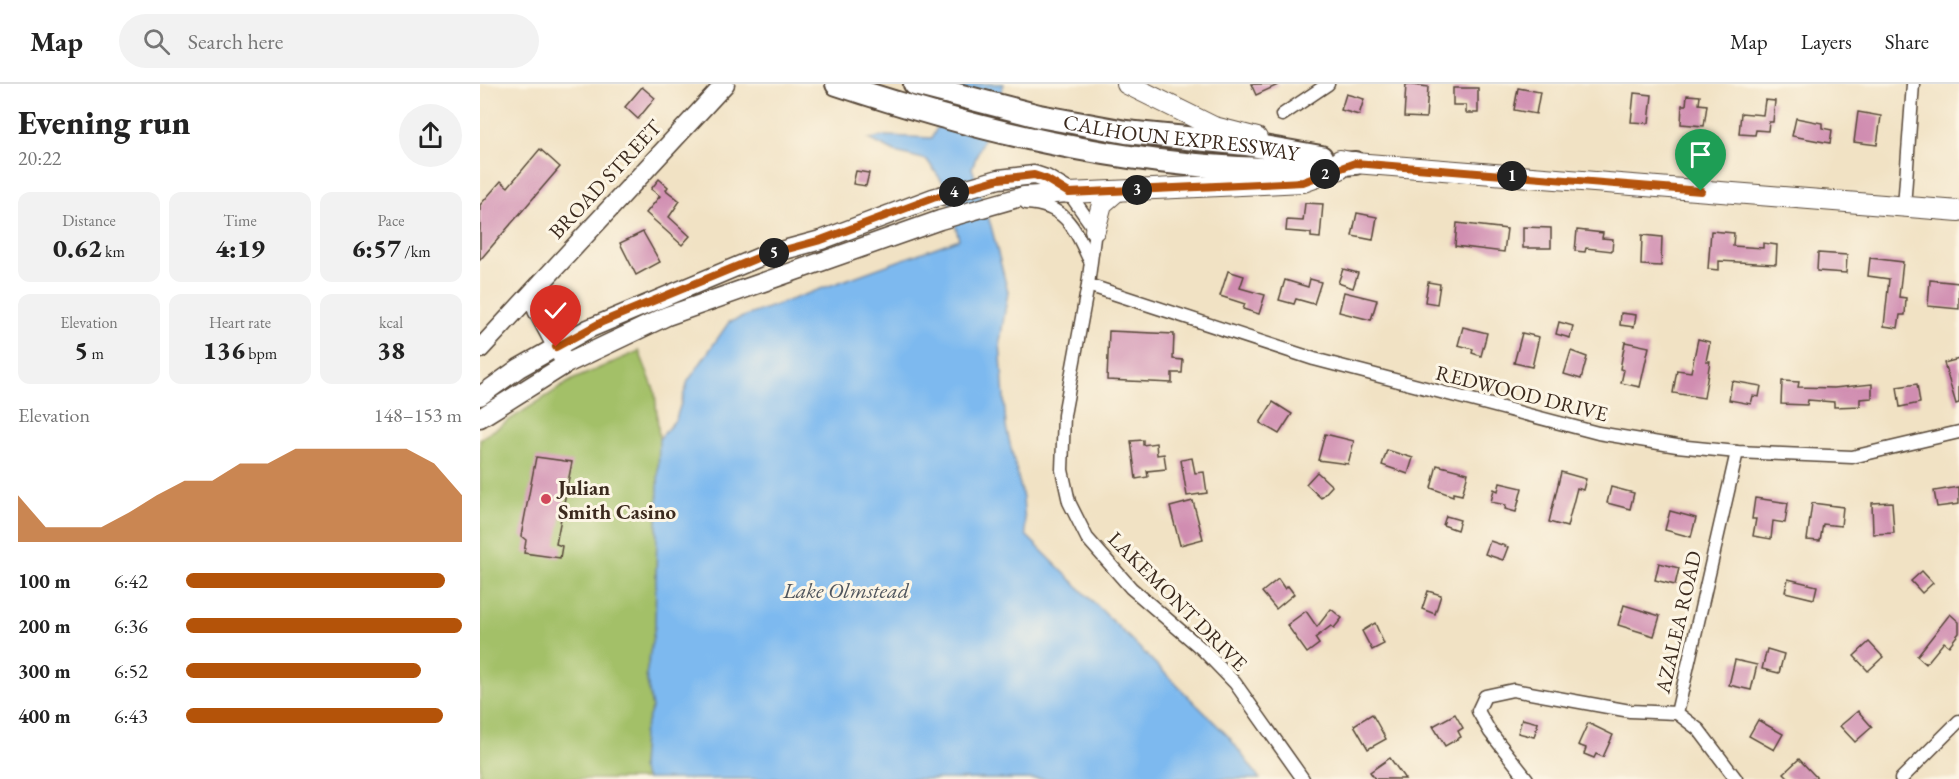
<!DOCTYPE html>
<meta charset="utf-8">
<style>
body{margin:0;font-family:"EB Garamond",serif;background:#f2f2f2;color:#222;height:100vh;display:flex;flex-direction:column;font-size:22px;white-space:nowrap}
*{box-sizing:border-box;margin:0}
p{font-size:20px;color:#767676}
.icon{flex:none;width:33px;height:33px;fill:none;stroke:currentColor;stroke-width:2;stroke-linecap:round;stroke-linejoin:round}
.map{position:relative;flex:1;overflow:hidden}
.details{display:flex;flex-direction:column;background:#fff;width:480px}
.details>*{flex:none}
.pin{position:absolute;display:grid;place-items:center;width:51px;height:51px;color:#fff;margin:-62px -26px;border-radius:50% 50% 50% 0;rotate:-45deg;box-shadow:0 0 6px #0007}
.pin .icon{rotate:45deg}
.km{position:absolute;width:30px;height:30px;margin:-15px;border-radius:50%;background:#222;color:#fff;font-size:16px;line-height:30px;text-align:center}
.round{display:grid;place-items:center;flex:none;width:63px;height:63px;border-radius:32px;background:#f2f2f2}
.head{display:flex;align-items:center;justify-content:space-between;height:102px;padding:0 18px}
h1{font-size:33px;font-weight:800;line-height:45px}
.metrics{display:grid;grid-template-columns:repeat(3,1fr);gap:9px;height:102px;padding:6px 18px}
.metrics div{display:grid;align-content:center;border-radius:12px;background:#f2f2f2;text-align:center}
.metrics b{font-size:26px;font-weight:800}
.metrics small{font-size:16px;font-weight:400}
.metrics p{font-size:16px}
.chart{height:168px;padding:12px 18px}
.chart p{display:flex;justify-content:space-between}
.chart svg{width:100%;height:108px;margin-top:6px;fill:#b45309;opacity:.7}
ul{padding:0 18px;list-style:none;font-size:20px}
li{display:grid;grid-template-columns:96px 72px 1fr;align-items:center;height:45px}
li i{height:15px;border-radius:8px;background:#b45309}
header{display:flex;align-items:center;gap:36px;box-sizing:border-box;height:84px;padding:0 30px;background:#fff;border-bottom:2px solid #e0e0e0}
header strong{font-size:28px}
nav{display:flex;gap:33px;margin-inline-start:auto;font-size:21px}
.search{width:420px;height:54px;background:#f2f2f2;display:flex;align-items:center;gap:15px;box-sizing:border-box;padding:0 21px;border-radius:33px;color:#767676;font-size:22px}
main{display:flex;flex:1;min-height:0}
.map>svg:first-child{display:block}
.green{fill:#a3c067;stroke:#6f7542;stroke-width:1.5}
.water{fill:#7db9ef;stroke:#5c7286;stroke-width:1.5}
.building{fill:#d08db1}
.lines{fill:none;stroke-linecap:round;stroke-linejoin:round}
.street-casing{stroke:#564637;stroke-width:15}
.secondary-casing{stroke:#564637;stroke-width:21}
.primary-casing{stroke:#564637;stroke-width:22}
.highway-casing{stroke:#564637;stroke-width:26}
.street{stroke:#fff;stroke-width:12}
.secondary{stroke:#fff;stroke-width:18}
.primary{stroke:#fff;stroke-width:20}
.highway{stroke:#fff;stroke-width:22}
.route-casing{stroke:#fff;stroke-width:12}
.route{stroke:#b45309;stroke-width:8}
.poi-dot{fill:#d1495b;stroke:#fcf5e5;stroke-width:2}
.labels{text-anchor:middle;dominant-baseline:central;stroke-width:6;stroke-linejoin:round;paint-order:stroke}
.street-label{font-size:21px;fill:#3b2a1e;stroke:#fcf5e5}
.poi-label{font-size:21px;font-weight:bold;fill:#3b2a1e;stroke:#fcf5e5;text-anchor:start}
.water-label{font-size:22px;font-style:italic;fill:#4f555d;stroke:#fcf5e5}
</style>
<header>
<strong>Map</strong>
<div class="search"><svg class="icon" aria-label="search" viewBox="0 0 24 24"><circle cx="10" cy="10" r="6"/><path d="M15 15l6 6"/></svg>Search here</div>
<nav><a>Map</a><a>Layers</a><a>Share</a></nav>
</header>
<main>
<section class="details">
<div class="head"><div><h1>Evening run</h1><p>20:22</p></div><a class="round"><svg class="icon" aria-label="share" viewBox="0 0 24 24"><path d="M12 15V3M7 8l5-5 5 5M5 13v7h14v-7"/></svg></a></div>
<div class="metrics">
<div><p>Distance</p><b>0.62<small> km</small></b></div>
<div><p>Time</p><b>4:19</b></div>
<div><p>Pace</p><b>6:57<small> /km</small></b></div>
</div>
<div class="metrics">
<div><p>Elevation</p><b>5<small> m</small></b></div>
<div><p>Heart rate</p><b>136<small> bpm</small></b></div>
<div><p>kcal</p><b>38</b></div>
</div>
<div class="chart"><p><span>Elevation</span>148–153 m</p>
<svg viewBox="0 0 160 44" preserveAspectRatio="none"><path d="M0 44V25L10 38L20 38L30 38L40 32L50 25L60 19L70 19L80 12L90 12L100 6L110 6L120 6L130 6L140 6L150 12L160 25V44z"/></svg>
</div>
<ul>
<li><b>100 m</b>6:42<i style="width:94%"></i></li>
<li><b>200 m</b>6:36<i style="width:100%"></i></li>
<li><b>300 m</b>6:52<i style="width:85%"></i></li>
<li><b>400 m</b>6:43<i style="width:93%"></i></li>
</ul>
</section>
<div class="map">
<svg width="1479" height="695" viewBox="0 0 1479 695">
<rect width="100%" height="100%" fill="#fcf5e5"/>
<filter id="ink" filterUnits="userSpaceOnUse"><feTurbulence type="fractalNoise" baseFrequency=".0167" numOctaves="2"/><feDisplacementMap in="SourceGraphic" scale="12" xChannelSelector="R" yChannelSelector="G"/><feConvolveMatrix kernelMatrix="1 2 1 2 8 2 1 2 1" color-interpolation-filters="sRGB"/></filter>
<filter id="wash" filterUnits="userSpaceOnUse"><feTurbulence type="fractalNoise" baseFrequency=".008" numOctaves="4" result="noise"/><feDisplacementMap in="SourceGraphic" scale="24" xChannelSelector="R" yChannelSelector="G"/><feGaussianBlur stdDeviation="1.35" result="paint"/><feColorMatrix in="noise" values="0 0 0 0 0 0 0 0 0 0 0 0 0 0 0 0 0 1.4 0 .05"/><feComposite in="paint" operator="in"/></filter>
<g filter="url(#wash)">
<rect width="100%" height="100%" fill="#f1e2c4"/>
<!-- green -->
<path class="green" d="M 159,267 L 175,308 L 179,355 L 175,542 L 166,591 L 172,624 L 163,650 L 161,684 L 166,695 L 0,695 L 0,355 L 92,296 Z"/>
<!-- water -->
<path class="water" d="M 477,0 L 524,0 L 492,84 L 511,142 L 528,208 L 520,258 L 526,343 L 543,414 L 546,451 L 749,653 L 780,695 L 166,695 L 161,684 L 163,650 L 172,624 L 166,591 L 175,542 L 179,355 L 196,335 L 208,297 L 249,238 L 479,155 L 464,100 L 447,76 L 415,68 L 389,55 L 405,52 L 452,54 Z"/>
<g id="blocks">
<!-- building -->
<g class="building">
<path d="M 771,0 L 800,0 L 776,11 Z"/>
<path d="M 926,0 L 948,3 L 946,34 L 924,33 Z"/>
<path d="M 162,3 L 175,14 L 158,35 L 145,23 Z"/>
<path d="M 973,4 L 998,4 L 998,29 L 986,29 L 986,21 L 973,21 Z"/>
<path d="M 1038,4 L 1060,8 L 1056,30 L 1034,26 Z"/>
<path d="M 1154,9 L 1172,11 L 1169,39 L 1151,38 Z"/>
<path d="M 866,10 L 884,15 L 879,31 L 861,26 Z"/>
<path d="M 1207,11 L 1220,12 L 1219,20 L 1227,21 L 1224,42 L 1201,40 L 1202,21 L 1206,21 Z"/>
<path d="M 1285,16 L 1295,17 L 1293,38 L 1289,38 L 1288,47 L 1276,46 L 1275,51 L 1259,50 L 1261,29 L 1283,31 Z"/>
<path d="M 1378,28 L 1401,32 L 1397,61 L 1374,58 Z"/>
<path d="M 1316,34 L 1342,39 L 1342,44 L 1352,46 L 1350,59 L 1312,52 Z"/>
<path d="M 60,65 L 80,83 L 0,176 L 0,121 L 21,97 L 28,103 Z"/>
<path d="M 376,87 L 389,89 L 386,102 L 373,100 Z"/>
<path d="M 179,95 L 188,103 L 186,106 L 200,117 L 189,133 L 210,152 L 202,161 L 166,129 L 180,112 L 171,105 Z"/>
<path d="M 825,119 L 843,120 L 840,154 L 831,153 L 831,149 L 806,147 L 807,136 L 823,137 Z"/>
<path d="M 877,129 L 897,133 L 893,156 L 872,152 Z"/>
<path d="M 977,139 L 1027,145 L 1024,168 L 975,162 Z"/>
<path d="M 1043,143 L 1071,144 L 1071,164 L 1043,164 Z"/>
<path d="M 1097,146 L 1123,149 L 1122,154 L 1133,155 L 1132,167 L 1106,164 L 1105,168 L 1095,167 Z"/>
<path d="M 1231,147 L 1254,149 L 1253,162 L 1283,164 L 1283,159 L 1297,161 L 1296,180 L 1239,177 L 1239,186 L 1228,185 Z"/>
<path d="M 163,148 L 180,178 L 156,191 L 140,159 Z"/>
<path d="M 1162,151 L 1182,153 L 1181,182 L 1161,181 Z"/>
<path d="M 1338,169 L 1367,171 L 1366,189 L 1337,187 Z"/>
<path d="M 1390,174 L 1423,178 L 1419,213 L 1426,214 L 1425,231 L 1420,231 L 1418,244 L 1404,242 L 1409,195 L 1388,192 Z"/>
<path d="M 863,185 L 878,189 L 873,204 L 858,199 Z"/>
<path d="M 748,187 L 764,192 L 760,204 L 785,211 L 779,230 L 763,225 L 765,220 L 740,212 Z"/>
<path d="M 830,195 L 841,198 L 834,220 L 816,215 L 814,220 L 799,216 L 805,196 L 828,203 Z"/>
<path d="M 1450,196 L 1479,199 L 1479,225 L 1448,222 Z"/>
<path d="M 948,198 L 960,200 L 957,220 L 945,218 Z"/>
<path d="M 864,208 L 897,216 L 891,236 L 859,228 Z"/>
<path d="M 1141,229 L 1156,231 L 1154,243 L 1140,241 Z"/>
<path d="M 1079,238 L 1093,242 L 1090,254 L 1076,250 Z"/>
<path d="M 983,243 L 1007,249 L 1001,272 L 992,269 L 993,265 L 978,261 Z"/>
<path d="M 629,247 L 694,250 L 693,275 L 703,276 L 702,289 L 692,289 L 692,299 L 627,296 Z"/>
<path d="M 1042,249 L 1059,253 L 1052,283 L 1034,279 Z"/>
<path d="M 1218,255 L 1230,258 L 1226,277 L 1230,277 L 1224,314 L 1193,309 L 1197,286 L 1211,288 Z"/>
<path d="M 1145,258 L 1169,263 L 1160,303 L 1141,299 L 1144,286 L 1140,285 Z"/>
<path d="M 1091,267 L 1107,273 L 1101,295 L 1084,290 Z"/>
<path d="M 1479,275 L 1479,319 L 1476,320 L 1464,279 Z"/>
<path d="M 1252,297 L 1281,302 L 1279,313 L 1273,312 L 1271,320 L 1249,316 Z"/>
<path d="M 1302,297 L 1319,298 L 1318,303 L 1354,304 L 1392,300 L 1392,314 L 1380,315 L 1380,322 L 1354,323 L 1354,318 L 1328,316 L 1327,321 L 1301,320 Z"/>
<path d="M 1437,300 L 1440,319 L 1420,323 L 1417,303 Z"/>
<path d="M 793,318 L 812,330 L 799,350 L 780,339 Z"/>
<path d="M 845,350 L 874,357 L 868,380 L 838,376 Z"/>
<path d="M 663,356 L 663,361 L 676,359 L 677,371 L 684,370 L 686,385 L 667,387 L 668,393 L 656,395 L 651,357 Z"/>
<path d="M 907,366 L 933,374 L 928,390 L 902,381 Z"/>
<path d="M 56,373 L 92,378 L 76,460 L 82,462 L 80,474 L 44,469 L 46,456 L 41,452 Z"/>
<path d="M 712,374 L 715,389 L 724,388 L 727,409 L 707,412 L 701,376 Z"/>
<path d="M 957,381 L 988,389 L 982,411 L 973,409 L 973,412 L 951,404 Z"/>
<path d="M 837,388 L 852,402 L 841,414 L 826,400 Z"/>
<path d="M 1081,388 L 1106,395 L 1103,406 L 1097,404 L 1087,443 L 1069,438 Z"/>
<path d="M 1020,399 L 1042,404 L 1036,428 L 1025,425 L 1026,421 L 1011,418 L 1014,405 L 1018,407 Z"/>
<path d="M 1131,403 L 1154,409 L 1150,425 L 1127,419 Z"/>
<path d="M 1479,403 L 1479,420 L 1457,423 L 1454,407 Z"/>
<path d="M 1275,414 L 1308,419 L 1305,439 L 1293,437 L 1291,455 L 1273,452 L 1276,435 L 1272,435 Z"/>
<path d="M 713,417 L 723,455 L 700,461 L 690,423 Z"/>
<path d="M 1412,418 L 1414,449 L 1393,450 L 1392,419 Z"/>
<path d="M 1332,419 L 1363,423 L 1361,442 L 1343,440 L 1340,457 L 1327,456 Z"/>
<path d="M 1190,427 L 1216,434 L 1211,453 L 1185,446 Z"/>
<path d="M 966,432 L 980,436 L 977,446 L 963,441 Z"/>
<path d="M 1010,457 L 1028,463 L 1023,476 L 1005,470 Z"/>
<path d="M 1179,479 L 1199,484 L 1195,501 L 1175,496 Z"/>
<path d="M 1442,487 L 1453,499 L 1442,509 L 1431,497 Z"/>
<path d="M 798,495 L 805,505 L 808,502 L 814,510 L 796,525 L 782,508 Z"/>
<path d="M 1308,495 L 1337,502 L 1334,515 L 1305,508 Z"/>
<path d="M 948,507 L 961,511 L 955,530 L 942,525 Z"/>
<path d="M 1144,521 L 1180,532 L 1174,552 L 1138,541 Z"/>
<path d="M 851,525 L 862,534 L 854,544 L 851,542 L 835,554 L 839,560 L 827,569 L 807,541 L 826,527 L 837,543 Z"/>
<path d="M 1470,530 L 1479,538 L 1479,549 L 1469,562 L 1464,558 L 1446,580 L 1437,572 Z"/>
<path d="M 895,539 L 904,560 L 892,566 L 882,547 Z"/>
<path d="M 1389,558 L 1403,573 L 1388,587 L 1374,572 Z"/>
<path d="M 1287,565 L 1304,570 L 1299,589 L 1282,585 Z"/>
<path d="M 1255,576 L 1277,581 L 1271,606 L 1249,601 Z"/>
<path d="M 1378,627 L 1392,643 L 1375,658 L 1360,642 Z"/>
<path d="M 892,630 L 906,655 L 888,665 L 874,641 Z"/>
<path d="M 975,630 L 983,644 L 978,647 L 981,653 L 965,662 L 953,642 Z"/>
<path d="M 1042,635 L 1058,639 L 1054,653 L 1038,649 Z"/>
<path d="M 1278,636 L 1303,650 L 1294,666 L 1269,652 Z"/>
<path d="M 1108,639 L 1133,651 L 1123,673 L 1116,670 L 1114,674 L 1104,670 L 1106,664 L 1098,661 Z"/>
<path d="M 910,674 L 925,695 L 895,695 L 890,688 Z"/>
<path d="M 1319,675 L 1338,695 L 1310,695 L 1304,689 Z"/>
</g>
</g>
</g>
<g filter="url(#ink)">
<use href="#blocks" fill-opacity="0" stroke="#564637" stroke-width="1.5"/>
<g class="lines">
<!-- street casing -->
<g class="street-casing">
<g id="street">
<path d="M 802,31 L 848,0"/>
<path d="M 589,109 L 615,146 L 608,201 L 584,331 L 582,386 L 589,418 L 607,454 L 651,504 L 723,566 L 755,599 L 823,695"/>
<path d="M 546,119 C 585,121 594,143 609,175"/>
<path d="M 1424,123 L 1433,0"/>
<path d="M 608,201 L 834,275 L 1118,349 L 1197,362 L 1257,368 L 1372,373 L 1479,348"/>
<path d="M 1047,695 L 1010,648 L 998,627 L 1005,612 L 1033,606 L 1150,627 L 1197,629"/>
<path d="M 1256,695 L 1219,646 L 1197,629 L 1257,368"/>
<path d="M 1421,695 L 1479,637"/>
</g>
</g>
<!-- secondary casing -->
<g class="secondary-casing">
<g id="secondary">
<path d="M 63,197 L 57,226 L 82,273"/>
<path d="M 0,265 L 245,0"/>
<path d="M 0,312 L 39,284 L 108,245 L 282,172 L 341,156 L 453,114 L 519,95 L 554,91 L 566,95 L 589,109"/>
<path d="M 0,334 L 86,280 L 187,232 L 460,136 L 544,112 L 589,109"/>
</g>
</g>
<!-- primary casing -->
<g class="primary-casing">
<g id="primary">
<path d="M 647,0 L 734,43 L 777,54"/>
<path d="M 860,76 L 875,79 L 1479,127"/>
<path d="M 589,109 L 823,98 L 860,85"/>
<path d="M 615,146 L 622,120 L 637,107"/>
</g>
</g>
<!-- highway casing -->
<g class="highway-casing">
<g id="highway">
<path d="M 357,0 C 495,46 638,81 784,85 C 814,86 845,81 875,79"/>
<path id="s1" d="M 435,0 L 559,32 L 646,48 L 766,60 L 841,73"/>
</g>
</g>
<!-- street -->
<use href="#street" class="street"/>
<!-- secondary -->
<use href="#secondary" class="secondary"/>
<!-- primary -->
<use href="#primary" class="primary"/>
<!-- highway -->
<use href="#highway" class="highway"/>
</g>
</g>
<g class="lines" filter="url(#ink)">
<!-- route casing -->
<g class="route-casing">
<path id="route" d="M 76,263 L 122,238 L 282,172 L 341,156 L 453,114 L 519,95 L 554,91 L 566,95 L 589,109 L 823,98 L 875,79 L 1221,107"/>
</g>
<!-- route -->
<use href="#route" class="route"/>
</g>
<!-- markers -->
<circle class="poi-dot" cx="66" cy="415" r="6"/>
<g class="labels">
<!-- street labels -->
<g class="street-label">
<text stroke="none"><textPath href="#s1" startOffset="272">CALHOUN EXPRESSWAY</textPath></text>
<text transform="translate(125 95) rotate(-47)">BROAD STREET</text>
<text transform="translate(1042 309) rotate(14)">REDWOOD DRIVE</text>
<text transform="translate(698 517) rotate(45)">LAKEMONT DRIVE</text>
<text transform="translate(1198 538) rotate(-77)">AZALEA ROAD</text>
</g>
<!-- poi labels -->
<g class="poi-label">
<text x="78" y="403">Julian<tspan x="78" dy="24">Smith Casino</tspan></text>
</g>
<!-- water labels -->
<g class="water-label">
<text x="366" y="506">Lake Olmstead</text>
</g>
</g>
</svg>
<div class="pin" style="left:1221px;top:107px;background:#1e9e55"><svg class="icon" aria-label="arrive" viewBox="0 0 24 24"><path d="M6 21V4h12l-3 4 3 4H6"/></svg></div>
<div class="pin" style="left:76px;top:263px;background:#d93025"><svg class="icon" aria-label="check" viewBox="0 0 24 24"><path d="M5 12l5 5 9-10"/></svg></div>
<b class="km" style="left:1032px;top:92px">1</b>
<b class="km" style="left:845px;top:90px">2</b>
<b class="km" style="left:657px;top:106px">3</b>
<b class="km" style="left:474px;top:108px">4</b>
<b class="km" style="left:294px;top:169px">5</b>
</div>
</main>
